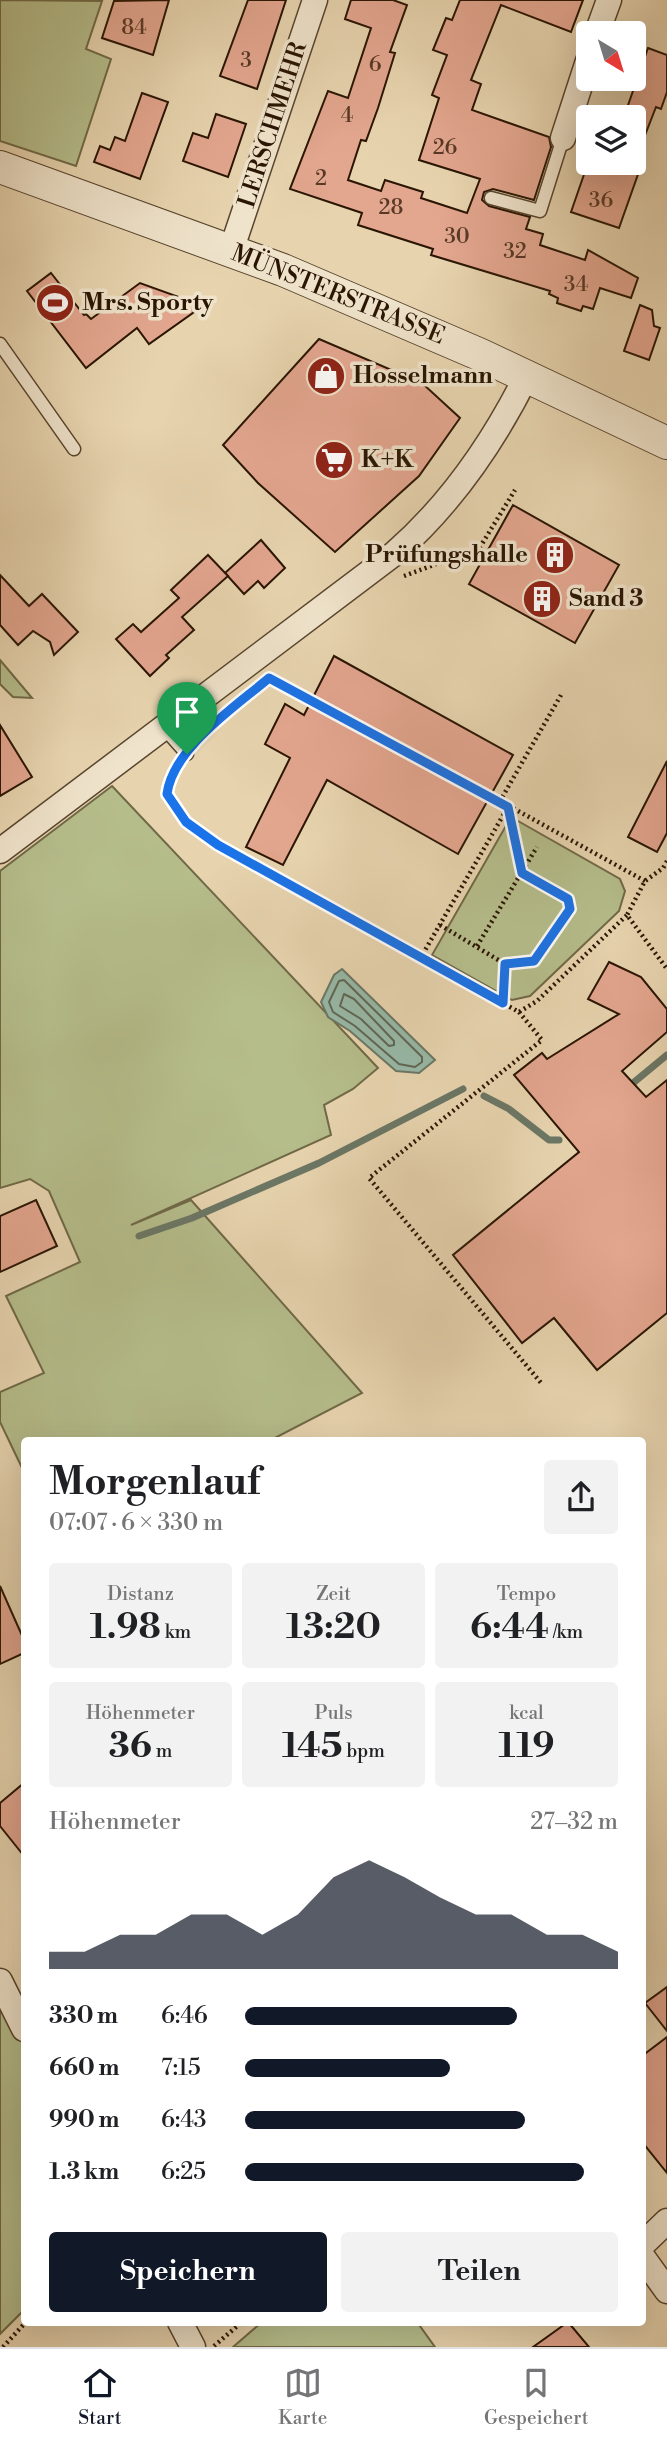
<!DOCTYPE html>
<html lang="de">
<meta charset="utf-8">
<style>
body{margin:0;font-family:"Libre Bodoni",serif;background:#f2f2f2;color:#202124;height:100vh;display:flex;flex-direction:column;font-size:26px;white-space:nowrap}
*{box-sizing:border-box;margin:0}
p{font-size:23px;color:#757577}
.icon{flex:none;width:38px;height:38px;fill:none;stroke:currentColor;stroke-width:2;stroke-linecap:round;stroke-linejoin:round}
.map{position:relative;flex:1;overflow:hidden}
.panel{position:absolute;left:21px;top:1437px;width:625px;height:889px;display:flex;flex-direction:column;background:#fff;border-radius:7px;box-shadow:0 7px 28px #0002}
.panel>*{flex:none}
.needle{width:46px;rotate:142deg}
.controls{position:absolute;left:576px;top:21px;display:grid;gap:14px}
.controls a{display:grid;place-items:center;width:70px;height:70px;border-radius:7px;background:#fff;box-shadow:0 7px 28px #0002;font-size:35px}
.pin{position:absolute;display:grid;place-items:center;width:60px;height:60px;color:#fff;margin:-72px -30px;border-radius:50% 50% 50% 0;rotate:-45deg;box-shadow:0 0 7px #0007}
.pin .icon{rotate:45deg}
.round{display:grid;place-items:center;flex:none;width:74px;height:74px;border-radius:7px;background:#f2f2f2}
.summary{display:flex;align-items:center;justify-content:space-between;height:119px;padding:0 28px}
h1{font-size:38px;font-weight:700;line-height:52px}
.stats{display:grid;grid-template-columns:repeat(3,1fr);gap:10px;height:119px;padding:7px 28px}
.stats div{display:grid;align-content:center;border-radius:7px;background:#f2f2f2;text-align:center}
.stats b{font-size:35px;font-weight:700}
.stats small{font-size:19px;font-weight:400}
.stats p{font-size:19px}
.chart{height:196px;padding:14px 28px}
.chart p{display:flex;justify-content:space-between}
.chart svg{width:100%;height:126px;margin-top:7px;fill:#111827;opacity:.7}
.primary-button{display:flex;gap:14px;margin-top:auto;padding:14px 28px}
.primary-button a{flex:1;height:80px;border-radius:7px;background:#111827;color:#fff;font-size:28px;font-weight:700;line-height:80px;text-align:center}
.primary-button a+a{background:#f2f2f2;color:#202124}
ul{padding:0 28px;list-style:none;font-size:23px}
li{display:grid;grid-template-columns:112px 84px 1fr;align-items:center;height:52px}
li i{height:18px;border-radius:9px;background:#111827}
.tabs{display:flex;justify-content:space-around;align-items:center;height:98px;border-top:2px solid #e0e0e0;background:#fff;font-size:19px;color:#757577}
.tabs a{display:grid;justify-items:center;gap:4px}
.tabs .selected{color:#111827}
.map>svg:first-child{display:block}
.green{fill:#b5bd8b;stroke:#706947;stroke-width:2}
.water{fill:#97b9a7;stroke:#6b7765;stroke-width:2}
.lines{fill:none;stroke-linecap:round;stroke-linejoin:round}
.shore{stroke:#606755;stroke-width:2}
.stream{stroke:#6b7765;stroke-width:7}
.building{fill:#e3a68f;stroke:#2a1503;stroke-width:2}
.service-casing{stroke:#59452e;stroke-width:15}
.minor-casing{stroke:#59452e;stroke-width:27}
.tertiary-casing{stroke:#59452e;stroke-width:34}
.path{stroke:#2a1503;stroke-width:4.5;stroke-dasharray:2 3.5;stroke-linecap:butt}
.service{stroke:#efe3cb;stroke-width:12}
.minor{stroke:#efe3cb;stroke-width:24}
.tertiary{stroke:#efe3cb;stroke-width:32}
.route-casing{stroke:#fff;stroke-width:14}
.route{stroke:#1a73e8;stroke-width:9}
.labels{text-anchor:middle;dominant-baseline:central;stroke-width:7;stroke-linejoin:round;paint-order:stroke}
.number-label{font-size:21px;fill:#583926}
.street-label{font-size:24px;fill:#2a1503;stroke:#efe3cb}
.poi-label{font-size:24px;font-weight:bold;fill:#2a1503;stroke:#efe3cb;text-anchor:start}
</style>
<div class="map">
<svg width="667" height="2347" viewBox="0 0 667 2347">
<rect width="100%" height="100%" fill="#e7d4af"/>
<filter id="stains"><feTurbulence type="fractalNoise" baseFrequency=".00286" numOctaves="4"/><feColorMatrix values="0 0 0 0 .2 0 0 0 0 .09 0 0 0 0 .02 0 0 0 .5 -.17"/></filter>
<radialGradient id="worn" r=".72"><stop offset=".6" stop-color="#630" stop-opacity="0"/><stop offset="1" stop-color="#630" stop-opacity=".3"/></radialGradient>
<!-- green -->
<g class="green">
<path d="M 0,0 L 102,1 L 86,49 L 111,59 L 76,166 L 0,141 Z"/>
<path d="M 0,660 L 32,698 L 13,697 L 0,684 Z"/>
<path d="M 112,786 L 378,1068 L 353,1089 L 324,1105 L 331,1135 L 131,1225 L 191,1200 L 362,1393 L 271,1440 L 24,1440 L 24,1472 L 0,1422 L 0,1392 L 44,1373 L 6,1296 L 80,1262 L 49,1191 L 30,1179 L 0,1188 L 0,871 Z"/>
<path d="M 511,817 L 620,879 L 625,891 L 619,911 L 530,996 L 512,1000 L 432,955 Z"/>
<path d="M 0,1996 L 24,2043 L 24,2310 L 0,2334 Z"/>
<path d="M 262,2322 L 417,2322 L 435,2347 L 233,2347 Z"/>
</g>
<!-- water -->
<path class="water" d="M 342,969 L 435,1060 L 419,1073 L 396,1071 L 350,1031 L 328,1017 L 321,1002 L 334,975 Z"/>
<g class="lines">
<!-- shore -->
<g class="shore">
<path d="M 344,980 L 422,1057 L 422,1062 L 415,1067 L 399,1064 L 355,1026 L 333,1012 L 329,1002 L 339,981 Z"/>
<path d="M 344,994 L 354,999 L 394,1041 L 394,1045 L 389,1046 L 361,1019 L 340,1006 Z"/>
</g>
<!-- stream -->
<g class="stream">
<path d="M 627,1088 L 667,1055"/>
<path d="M 484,1096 L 509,1109 L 549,1140 L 559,1140"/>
<path d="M 139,1236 L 192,1218 L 319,1163 L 463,1089"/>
</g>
</g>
<!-- building -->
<g class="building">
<path d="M 169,0 L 153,55 L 102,38 L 114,1 Z"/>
<path d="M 248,0 L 286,0 L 257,89 L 220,76 Z"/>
<path d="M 351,0 L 393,0 L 407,5 L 390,52 L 395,53 L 378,108 L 366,141 L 361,140 L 348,180 L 381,191 L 385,180 L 423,192 L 421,198 L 467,213 L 480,179 L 419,160 L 439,98 L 432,95 L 447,55 L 433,50 L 446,18 L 452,20 L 460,0 L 583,0 L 571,32 L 501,5 L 471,80 L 481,84 L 472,110 L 549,137 L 551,147 L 534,200 L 493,189 L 484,192 L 482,200 L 489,206 L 530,217 L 526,229 L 543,234 L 540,245 L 585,260 L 588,250 L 638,278 L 631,298 L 600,288 L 593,309 L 583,306 L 581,311 L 557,303 L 558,298 L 549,294 L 550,291 L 431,255 L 433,249 L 358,225 L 362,213 L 290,189 L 328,91 L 348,98 L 371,28 L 345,19 Z"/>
<path d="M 648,48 L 667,55 L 667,92 L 661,109 L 656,107 L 635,161 L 634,113 L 626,111 Z"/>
<path d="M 142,93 L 168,102 L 140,179 L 94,162 L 100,146 L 110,150 L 115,137 L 125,141 Z"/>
<path d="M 216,114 L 246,124 L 228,177 L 183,161 L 193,133 L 208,138 Z"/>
<path d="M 588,163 L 642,163 L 619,228 L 571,212 Z"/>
<path d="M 51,273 L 84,315 L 86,314 L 91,319 L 140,283 L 190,301 L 197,310 L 149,344 L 137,328 L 86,368 L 27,291 Z"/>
<path d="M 640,305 L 652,310 L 654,326 L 660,328 L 649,360 L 624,351 Z"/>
<path d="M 319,339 L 422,383 L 460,418 L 419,476 L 335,552 L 258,483 L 223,445 Z"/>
<path d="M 513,505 L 619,565 L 575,643 L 469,584 Z"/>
<path d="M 261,540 L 285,568 L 264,588 L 258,581 L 244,594 L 225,573 Z"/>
<path d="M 208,555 L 228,576 L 182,617 L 194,630 L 166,655 L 169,658 L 150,676 L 116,639 L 133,624 L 141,632 L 179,598 L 171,590 Z"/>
<path d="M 0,575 L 29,606 L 42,594 L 78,632 L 54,655 L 50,642 L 33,631 L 18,645 L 0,625 Z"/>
<path d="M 334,656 L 513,755 L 458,854 L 327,780 L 283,865 L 246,847 L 290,758 L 265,744 L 285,704 L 304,715 Z"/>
<path d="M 0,725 L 32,777 L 0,796 Z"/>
<path d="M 667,761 L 667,833 L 657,852 L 628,837 Z"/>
<path d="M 609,962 L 641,977 L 667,1009 L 667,1032 L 622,1071 L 646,1097 L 667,1080 L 667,1313 L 597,1370 L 554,1318 L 522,1343 L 453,1255 L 579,1152 L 514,1075 L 542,1053 L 547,1059 L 619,1014 L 588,999 Z"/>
<path d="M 36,1200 L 57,1246 L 0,1272 L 0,1216 Z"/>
<path d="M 0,1586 L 24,1640 L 24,1653 L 0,1664 Z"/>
<path d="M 24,1783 L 24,1856 L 0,1826 L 0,1803 Z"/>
<path d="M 667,1987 L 667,2031 L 645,2003 Z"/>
<path d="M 667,2037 L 667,2173 L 642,2142 L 642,2056 Z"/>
<path d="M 568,2322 L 589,2347 L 533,2347 Z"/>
</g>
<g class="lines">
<!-- service casing -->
<g class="service-casing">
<g id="service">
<path d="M 491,198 L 540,211 L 563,138"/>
<path d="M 0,344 L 74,449"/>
<path d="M 163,727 L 187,754"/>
</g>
</g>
<!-- minor casing -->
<g class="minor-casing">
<g id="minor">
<path d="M 597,33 L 609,0"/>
<path d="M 563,138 L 588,61"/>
<path d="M 231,251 L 315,0"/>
<path d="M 0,851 L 395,553 C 452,503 493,443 527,375"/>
<path d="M 0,1981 L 24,2029"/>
<path d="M 642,2245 L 667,2221"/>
<path d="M 642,2256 L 667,2291"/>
<path d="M 180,2322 L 193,2347"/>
</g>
</g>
<!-- tertiary casing -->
<g class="tertiary-casing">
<path id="tertiary" d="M 0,167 L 283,270 L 481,355 L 667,443"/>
</g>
<!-- path -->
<g class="path">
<path d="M 404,576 L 436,564 L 467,558 L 477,552 L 515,490"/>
<path d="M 269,678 L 500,801"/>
<path d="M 561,695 L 500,801 L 645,881"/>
<path d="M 197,742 L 245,698"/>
<path d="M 178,764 L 169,775 L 167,794 L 186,822 L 218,845 L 519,1012 L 537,1001 L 627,915"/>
<path d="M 667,861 L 663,868 L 645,881 L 627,915 L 667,969"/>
<path d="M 440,925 L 505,964 L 534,961 L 570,910 L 568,899 L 522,873 L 508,807"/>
<path d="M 477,946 L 537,847"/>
<path d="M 420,959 L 508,807"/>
<path d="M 504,1003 L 505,964"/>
<path d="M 519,1012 L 542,1040 L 369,1178 L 542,1384"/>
<path d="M 214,2346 L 242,2322"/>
<path d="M 3,2347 L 26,2322"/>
</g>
<!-- service -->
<use href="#service" class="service"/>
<!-- minor -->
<use href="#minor" class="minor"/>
<!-- tertiary -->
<use href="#tertiary" class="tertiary"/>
</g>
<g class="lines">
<!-- route casing -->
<g class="route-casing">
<path id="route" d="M 269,678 L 508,807 L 522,873 L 568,899 L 570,909 L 534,961 L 505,964 L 503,1003 L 218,845 L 186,822 L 167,794 C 173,748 235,707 269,678 Z"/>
</g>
<!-- route -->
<use href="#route" class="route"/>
</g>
<!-- icons -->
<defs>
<g id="stadium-disc" transform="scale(2.0125)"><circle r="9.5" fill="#8f2418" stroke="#efe3cb"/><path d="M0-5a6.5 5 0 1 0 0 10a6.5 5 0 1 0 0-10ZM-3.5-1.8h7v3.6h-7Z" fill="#fff"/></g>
<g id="shop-disc" transform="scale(2.0125)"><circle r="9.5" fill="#8f2418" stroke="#efe3cb"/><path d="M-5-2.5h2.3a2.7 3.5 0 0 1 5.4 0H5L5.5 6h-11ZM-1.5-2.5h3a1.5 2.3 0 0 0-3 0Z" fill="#fff"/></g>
<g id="supermarket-disc" transform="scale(2.0125)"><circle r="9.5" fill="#8f2418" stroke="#efe3cb"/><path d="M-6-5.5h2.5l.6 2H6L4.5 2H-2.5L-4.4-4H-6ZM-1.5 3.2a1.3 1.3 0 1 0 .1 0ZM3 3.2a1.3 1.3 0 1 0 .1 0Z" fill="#fff"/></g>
<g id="building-disc" transform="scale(2.0125)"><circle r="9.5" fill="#8f2418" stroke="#efe3cb"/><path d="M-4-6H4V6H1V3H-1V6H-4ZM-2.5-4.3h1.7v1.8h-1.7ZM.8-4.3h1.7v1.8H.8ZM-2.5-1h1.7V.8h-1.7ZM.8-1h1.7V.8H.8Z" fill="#fff"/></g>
</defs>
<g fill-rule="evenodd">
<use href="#stadium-disc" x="55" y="303"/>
<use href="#shop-disc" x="326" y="376"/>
<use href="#supermarket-disc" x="334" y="460"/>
<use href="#building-disc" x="555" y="555"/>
<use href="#building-disc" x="542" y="599"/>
</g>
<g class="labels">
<!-- number labels -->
<g class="number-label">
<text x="134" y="28">84</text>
<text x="246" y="61">3</text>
<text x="375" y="65">6</text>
<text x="347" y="116">4</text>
<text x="445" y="148">26</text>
<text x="321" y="179">2</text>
<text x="601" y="201">36</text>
<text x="391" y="208">28</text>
<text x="457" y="237">30</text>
<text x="515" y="252">32</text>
<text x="576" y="285">34</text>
</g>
<!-- street labels -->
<g class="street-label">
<text transform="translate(273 125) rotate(-72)">LERSCHMEHR</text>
<text transform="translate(338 295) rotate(22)">MÜNSTERSTRASSE</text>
</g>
<!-- poi labels -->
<g class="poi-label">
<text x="82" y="303">Mrs. Sporty</text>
<text x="353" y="376">Hosselmann</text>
<text x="361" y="460">K+K</text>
<text x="528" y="555" text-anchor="end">Prüfungshalle</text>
<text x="569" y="599">Sand 3</text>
</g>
</g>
<rect width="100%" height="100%" filter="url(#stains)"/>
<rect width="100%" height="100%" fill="url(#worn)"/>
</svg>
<div class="controls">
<a><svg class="needle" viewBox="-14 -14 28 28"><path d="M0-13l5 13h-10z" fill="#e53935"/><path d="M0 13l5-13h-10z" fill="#757577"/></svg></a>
<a><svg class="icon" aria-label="layers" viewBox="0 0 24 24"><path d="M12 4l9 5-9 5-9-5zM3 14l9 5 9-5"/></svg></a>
</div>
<div class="pin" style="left:187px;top:754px;background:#1e9e55"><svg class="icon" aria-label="arrive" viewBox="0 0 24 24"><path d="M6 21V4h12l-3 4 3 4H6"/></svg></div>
<section class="panel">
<div class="summary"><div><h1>Morgenlauf</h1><p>07:07 · 6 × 330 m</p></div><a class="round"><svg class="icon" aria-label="share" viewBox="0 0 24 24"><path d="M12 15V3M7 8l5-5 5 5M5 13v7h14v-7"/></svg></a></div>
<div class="stats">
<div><p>Distanz</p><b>1.98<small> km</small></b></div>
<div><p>Zeit</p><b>13:20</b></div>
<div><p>Tempo</p><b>6:44<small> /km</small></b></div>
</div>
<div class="stats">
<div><p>Höhenmeter</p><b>36<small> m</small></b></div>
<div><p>Puls</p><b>145<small> bpm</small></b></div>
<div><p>kcal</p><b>119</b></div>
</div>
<div class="chart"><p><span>Höhenmeter</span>27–32 m</p>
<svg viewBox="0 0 160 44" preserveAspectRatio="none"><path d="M0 44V38L10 38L20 32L30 32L40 25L50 25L60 32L70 25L80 12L90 6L100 12L110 19L120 25L130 25L140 32L150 32L160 38V44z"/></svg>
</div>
<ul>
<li><b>330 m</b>6:46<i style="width:73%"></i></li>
<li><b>660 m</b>7:15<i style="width:55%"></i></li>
<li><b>990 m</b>6:43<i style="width:75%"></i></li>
<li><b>1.3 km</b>6:25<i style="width:91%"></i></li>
</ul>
<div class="primary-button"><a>Speichern</a><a>Teilen</a></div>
</section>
</div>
<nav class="tabs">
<a class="selected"><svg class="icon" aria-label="home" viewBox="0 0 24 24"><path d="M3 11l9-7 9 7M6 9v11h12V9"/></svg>Start</a>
<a><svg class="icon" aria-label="map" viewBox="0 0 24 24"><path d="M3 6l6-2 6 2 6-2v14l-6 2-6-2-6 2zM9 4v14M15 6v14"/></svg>Karte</a>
<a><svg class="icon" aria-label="saved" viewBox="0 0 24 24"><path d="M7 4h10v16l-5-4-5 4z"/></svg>Gespeichert</a>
</nav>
